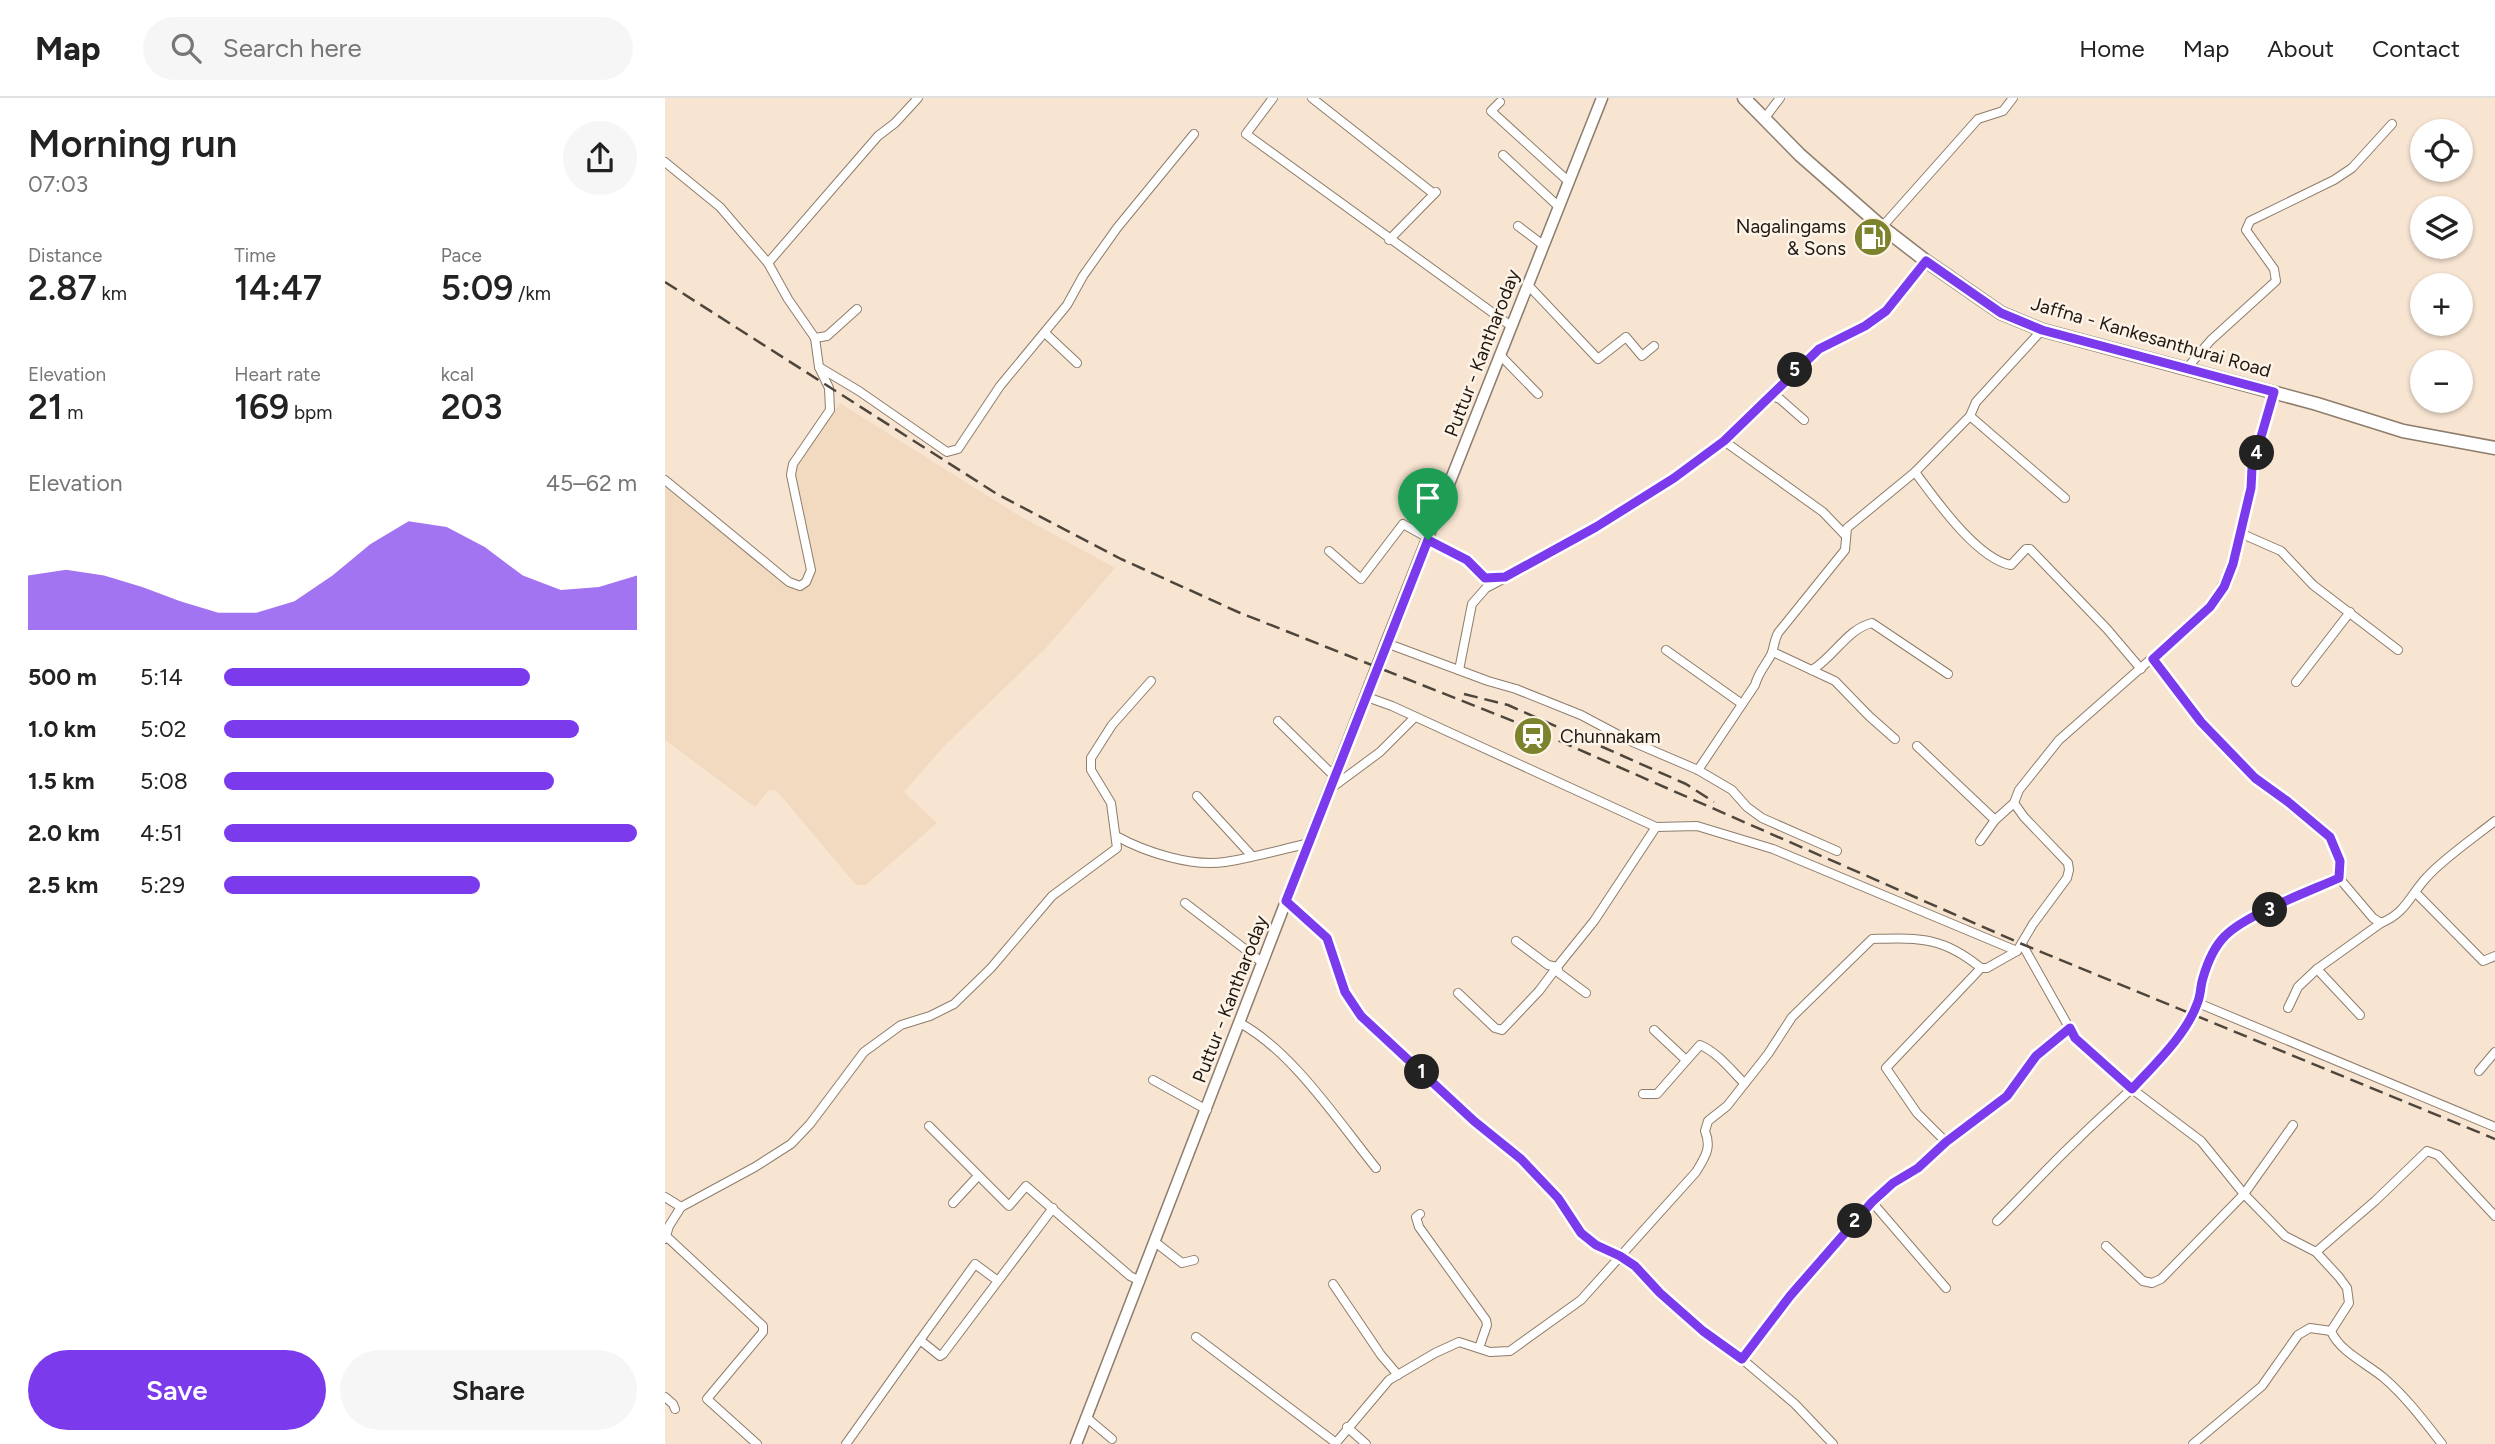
<!DOCTYPE html>
<meta charset="utf-8">
<style>
body{margin:0;font-family:Figtree,sans-serif;background:#f6f6f6;color:#222;height:100vh;display:flex;flex-direction:column;font-size:26px;white-space:nowrap}
*{box-sizing:border-box;margin:0}
p{font-size:23px;color:#767676}
.icon{flex:none;width:38px;height:38px;fill:none;stroke:currentColor;stroke-width:2;stroke-linecap:round;stroke-linejoin:round}
.map{position:relative;flex:1;overflow:hidden}
.side{display:flex;flex-direction:column;background:#fff;width:665px}
.side>*{flex:none}
.buttons{position:absolute;left:1745px;top:21px;display:grid;gap:14px}
.buttons a{display:grid;place-items:center;width:63px;height:63px;border-radius:50%;background:#fff;box-shadow:0 2px 5px #0004;font-size:35px}
.pin{position:absolute;display:grid;place-items:center;width:60px;height:60px;color:#fff;margin:-72px -30px;border-radius:50% 50% 50% 0;rotate:-45deg;box-shadow:0 0 7px #0007}
.pin .icon{rotate:45deg}
.km{position:absolute;width:35px;height:35px;margin:-18px;border-radius:50%;background:#222;color:#fff;font-size:19px;line-height:35px;text-align:center}
.round{display:grid;place-items:center;flex:none;width:74px;height:74px;border-radius:37px;background:#f6f6f6}
.headline{display:flex;align-items:center;justify-content:space-between;height:119px;padding:0 28px}
h1{font-size:38px;font-weight:600;line-height:52px}
.stats{display:grid;grid-template-columns:repeat(3,1fr);gap:10px;height:119px;padding:7px 28px}
.stats div{display:grid;align-content:center}
.stats b{font-size:35px;font-weight:600}
.stats small{font-size:19px;font-weight:400}
.stats p{font-size:19px}
.chart{height:196px;padding:14px 28px}
.chart p{display:flex;justify-content:space-between}
.chart svg{width:100%;height:126px;margin-top:7px;fill:#7c3aed;opacity:.7}
.button{display:flex;gap:14px;margin-top:auto;padding:14px 28px}
.button a{flex:1;height:80px;border-radius:42px;background:#7c3aed;color:#fff;font-size:28px;font-weight:600;line-height:80px;text-align:center}
.button a+a{background:#f6f6f6;color:#222}
ul{padding:0 28px;list-style:none;font-size:23px}
li{display:grid;grid-template-columns:112px 84px 1fr;align-items:center;height:52px}
li i{height:18px;border-radius:9px;background:#7c3aed}
header{display:flex;align-items:center;gap:42px;box-sizing:border-box;height:98px;padding:0 35px;background:#fff;border-bottom:2px solid #e0e0e0}
header strong{font-size:33px}
nav{display:flex;gap:38px;margin-inline-start:auto;font-size:24px}
.search{width:490px;height:63px;background:#f6f6f6;display:flex;align-items:center;gap:18px;box-sizing:border-box;padding:0 24px;border-radius:38px;color:#767676;font-size:26px}
main{display:flex;flex:1;min-height:0}
.map>svg:first-child{display:block}
.built{fill:#f2dac1}
.lines{fill:none;stroke-linecap:round;stroke-linejoin:round}
.street-casing{stroke:#8e7d6c;stroke-width:10}
.secondary-casing{stroke:#8e7d6c;stroke-width:13}
.primary-casing{stroke:#8e7d6c;stroke-width:15}
.street{stroke:#fff;stroke-width:8}
.secondary{stroke:#fff;stroke-width:10}
.primary{stroke:#fff;stroke-width:12}
.rail{stroke:#4e453b;stroke-width:2.5;stroke-dasharray:14 7;stroke-linecap:butt}
.route-casing{stroke:#fff;stroke-width:14}
.route{stroke:#7c3aed;stroke-width:9}
.labels{text-anchor:middle;dominant-baseline:central;stroke-width:5;stroke-linejoin:round;paint-order:stroke}
.poi-label{font-size:19px;fill:#201912;stroke:#fef3e7;text-anchor:end}
.street-label{font-size:19px;fill:#201912;stroke:#fef3e7}
</style>
<header>
<strong>Map</strong>
<div class="search"><svg class="icon" aria-label="search" viewBox="0 0 24 24"><circle cx="10" cy="10" r="6"/><path d="M15 15l6 6"/></svg>Search here</div>
<nav><a>Home</a><a>Map</a><a>About</a><a>Contact</a></nav>
</header>
<main>
<section class="side">
<div class="headline"><div><h1>Morning run</h1><p>07:03</p></div><a class="round"><svg class="icon" aria-label="share" viewBox="0 0 24 24"><path d="M12 15V3M7 8l5-5 5 5M5 13v7h14v-7"/></svg></a></div>
<div class="stats">
<div><p>Distance</p><b>2.87<small> km</small></b></div>
<div><p>Time</p><b>14:47</b></div>
<div><p>Pace</p><b>5:09<small> /km</small></b></div>
</div>
<div class="stats">
<div><p>Elevation</p><b>21<small> m</small></b></div>
<div><p>Heart rate</p><b>169<small> bpm</small></b></div>
<div><p>kcal</p><b>203</b></div>
</div>
<div class="chart"><p><span>Elevation</span>45–62 m</p>
<svg viewBox="0 0 160 44" preserveAspectRatio="none"><path d="M0 44V25L10 23L20 25L30 29L40 34L50 38L60 38L70 34L80 25L90 14L100 6L110 8L120 15L130 25L140 30L150 29L160 25V44z"/></svg>
</div>
<ul>
<li><b>500 m</b>5:14<i style="width:74%"></i></li>
<li><b>1.0 km</b>5:02<i style="width:86%"></i></li>
<li><b>1.5 km</b>5:08<i style="width:80%"></i></li>
<li><b>2.0 km</b>4:51<i style="width:100%"></i></li>
<li><b>2.5 km</b>5:29<i style="width:62%"></i></li>
</ul>
<div class="button"><a>Save</a><a>Share</a></div>
</section>
<div class="map">
<svg width="1830" height="1346" viewBox="0 0 1830 1346">
<rect width="100%" height="100%" fill="#f7e4d1"/>
<!-- built -->
<path class="built" d="M 175,305 L 348,414 L 450,470 L 381,550 L 280,647 L 239,694 L 272,725 L 201,787 L 191,787 L 112,693 L 104,692 L 90,709 L 0,642 L 0,384 L 130,489 L 148,472 L 128,377 L 129,367 Z"/>
<g class="lines">
<!-- street casing -->
<g class="street-casing">
<g id="street">
<path d="M 608,0 L 581,36 L 846,228"/>
<path d="M 647,0 L 769,96"/>
<path d="M 835,4 L 826,13 L 903,83"/>
<path d="M 1099,21 L 1115,0"/>
<path d="M 838,57 L 893,108"/>
<path d="M 0,64 L 55,109 L 103,165"/>
<path d="M 853,128 L 878,147"/>
<path d="M 1217,129 L 1313,21 L 1338,13 L 1348,0"/>
<path d="M 724,142 L 771,94"/>
<path d="M 862,186 L 933,261 L 961,239 L 977,258 L 989,248"/>
<path d="M 192,211 L 162,238 L 150,240 L 123,201 L 103,165 L 213,38 L 230,25 L 253,0"/>
<path d="M 380,235 L 412,265"/>
<path d="M 150,240 L 154,269 L 194,293 L 282,354 L 293,351 L 335,288 L 402,207 L 418,178 L 452,130 L 529,36"/>
<path d="M 835,257 L 873,296"/>
<path d="M 1522,270 L 1546,242 L 1611,183 L 1609,171 L 1581,132 L 1585,123 L 1669,82 L 1687,70 L 1727,26"/>
<path d="M 1107,298 L 1115,301 L 1139,322"/>
<path d="M 1305,318 L 1400,400"/>
<path d="M 1059,343 L 1158,414 L 1180,437"/>
<path d="M 1250,374 C 1270,401 1312,461 1346,467 L 1361,451 L 1365,451 L 1442,531 L 1476,571"/>
<path d="M 0,382 L 124,484 L 135,488 L 141,484 L 146,472 L 126,377 L 128,366 L 165,312 L 164,290 L 154,269"/>
<path d="M 1575,435 L 1616,453 L 1648,487 L 1733,552"/>
<path d="M 664,453 L 696,481 L 738,426 L 802,462 L 820,480 L 840,479 L 931,429 L 1009,380 L 1059,343 L 1154,251 L 1200,228 L 1221,213 L 1261,163"/>
<path d="M 721,545 L 823,583 L 851,591 L 916,617 L 963,642 L 1033,672 L 1067,692 L 1082,709 L 1097,720 L 1172,753"/>
<path d="M 1001,552 L 1077,606"/>
<path d="M 1108,554 L 1170,583 L 1204,618 L 1230,641"/>
<path d="M 1488,561 L 1536,624 L 1590,680 L 1622,703 L 1665,739 L 1675,763 L 1674,780 L 1708,820 L 1716,825 C 1741,815 1745,797 1762,779 C 1778,761 1810,739 1830,723"/>
<path d="M 794,572 L 807,506 L 821,490 L 838,481"/>
<path d="M 1147,572 C 1169,559 1182,531 1207,525 L 1283,576"/>
<path d="M 1631,584 L 1685,514"/>
<path d="M 702,599 L 727,608 L 991,729 L 1032,728 L 1108,751 L 1352,853"/>
<path d="M 613,623 L 670,679"/>
<path d="M 1252,648 L 1330,722"/>
<path d="M 1033,672 L 1090,587 C 1093,575 1100,568 1106,557 C 1109,550 1109,543 1113,535 L 1180,452 L 1182,430 L 1250,374 L 1305,318 L 1311,304 L 1377,232"/>
<path d="M 665,691 L 715,654 L 750,619"/>
<path d="M 532,698 L 587,758"/>
<path d="M 451,738 C 480,754 526,769 560,764 C 589,760 617,751 645,745"/>
<path d="M 1315,743 L 1330,722 L 1349,705"/>
<path d="M 1751,795 L 1818,863 L 1830,858"/>
<path d="M 621,803 L 662,840 L 680,894 L 696,918 L 809,1023 L 856,1061 L 893,1100 L 916,1135 L 931,1147 L 955,1158 L 970,1168 L 994,1195 L 1038,1233 L 1077,1261 L 1130,1306 L 1168,1346"/>
<path d="M 520,805 L 598,865"/>
<path d="M 851,843 L 883,867 L 892,869 L 929,823 L 991,729"/>
<path d="M 1357,846 L 1410,940 L 1467,991 L 1536,1043 L 1579,1096 L 1620,1138 L 1651,1154 L 1674,1179 L 1682,1190 L 1684,1205 L 1666,1233 C 1675,1254 1701,1265 1719,1280 C 1741,1299 1759,1323 1777,1346"/>
<path d="M 1652,871 L 1695,917"/>
<path d="M 793,895 L 830,930 L 837,932 L 874,893 L 892,869 L 894,875 L 921,895"/>
<path d="M 1533,905 L 1830,1029"/>
<path d="M 1623,910 L 1633,889 L 1652,871 L 1716,825"/>
<path d="M 575,925 C 628,954 673,1023 711,1070"/>
<path d="M 989,932 L 1021,962"/>
<path d="M 1814,973 L 1830,954"/>
<path d="M 488,982 L 542,1012"/>
<path d="M 978,996 L 992,996 L 1035,947 C 1052,954 1066,972 1079,985"/>
<path d="M 264,1028 L 344,1108 L 361,1088 L 465,1178 L 475,1183"/>
<path d="M 1281,1044 L 1252,1015 L 1221,970 L 1316,870 L 1322,870 L 1352,853 L 1368,826 L 1402,780 L 1404,772 L 1403,765 L 1359,719 L 1349,705 L 1354,692 L 1394,642 L 1545,509 C 1573,468 1580,419 1587,371 C 1591,346 1602,319 1609,294"/>
<path d="M 0,1099 L 16,1109"/>
<path d="M 1207,1104 L 1281,1190"/>
<path d="M 288,1105 L 313,1078"/>
<path d="M 755,1116 L 751,1119 L 754,1129 L 821,1222 L 822,1227 L 814,1250"/>
<path d="M 1332,1123 C 1359,1096 1385,1067 1414,1040 C 1444,1010 1478,984 1504,950 C 1514,936 1527,922 1533,906 C 1541,882 1541,857 1560,838 C 1581,816 1645,794 1674,780"/>
<path d="M 1,1138 L 98,1228 L 98,1234 L 42,1301 L 92,1346"/>
<path d="M 0,1141 L 4,1128 L 16,1109 L 90,1069 L 126,1046 L 145,1026 L 199,954 L 236,927 L 265,918 L 289,906 L 326,870 L 387,798 L 452,750 L 446,705 L 426,672 L 426,660 L 447,627 L 486,583"/>
<path d="M 490,1144 L 517,1165 L 529,1162"/>
<path d="M 1441,1148 L 1478,1183 L 1487,1185 L 1496,1181 L 1579,1096 L 1628,1027"/>
<path d="M 1651,1154 L 1710,1103 L 1762,1053 L 1773,1057 L 1830,1118"/>
<path d="M 333,1183 L 310,1166 L 255,1242 L 275,1258 L 278,1256 L 388,1110"/>
<path d="M 668,1186 L 716,1257 L 733,1277"/>
<path d="M 531,1239 L 671,1345"/>
<path d="M 1077,1261 L 1125,1198 L 1207,1104 L 1228,1085 L 1253,1071 L 1281,1044 L 1342,998 L 1371,958 L 1405,931"/>
<path d="M 0,1299 L 8,1306 L 10,1311"/>
<path d="M 421,1319 L 447,1341"/>
<path d="M 682,1329 L 701,1346"/>
<path d="M 181,1346 L 255,1242"/>
<path d="M 670,1346 L 724,1282 L 770,1255 L 794,1244 L 825,1254 L 845,1253 L 916,1202 L 1031,1074 C 1040,1059 1047,1050 1040,1033 L 1043,1023 L 1062,1008 L 1103,956 L 1127,919 L 1207,841 C 1254,840 1277,838 1316,870"/>
<path d="M 1528,1346 L 1597,1288 L 1633,1237 L 1645,1230 L 1666,1233"/>
</g>
</g>
<!-- secondary casing -->
<g class="secondary-casing">
<path id="secondary" d="M 411,1346 L 721,545 L 937,0"/>
</g>
<!-- primary casing -->
<g class="primary-casing">
<path id="primary" d="M 1079,0 L 1135,57 L 1217,129 L 1261,163 L 1336,215 L 1377,232 L 1652,306 L 1738,333 L 1830,350"/>
</g>
<!-- street -->
<use href="#street" class="street"/>
<!-- secondary -->
<use href="#secondary" class="secondary"/>
<!-- primary -->
<use href="#primary" class="primary"/>
<!-- rail -->
<g class="rail">
<path d="M 0,184 L 332,396 L 456,461 L 573,514 L 858,627 L 1357,846 L 1830,1041"/>
<path d="M 799,596 L 843,607 L 1021,686 L 1049,704"/>
</g>
</g>
<g class="lines">
<!-- route casing -->
<g class="route-casing">
<path id="route" d="M 1261,163 L 1336,215 L 1377,232 L 1609,294 L 1587,370 L 1586,390 L 1568,466 L 1559,489 L 1545,509 L 1488,561 L 1536,624 L 1590,680 L 1622,703 L 1665,739 L 1675,763 L 1674,780 C 1645,793 1580,817 1560,838 C 1549,849 1542,866 1538,880 C 1535,889 1536,898 1532,906 C 1521,937 1489,967 1467,991 L 1410,940 L 1405,930 L 1371,958 L 1342,998 L 1281,1044 L 1253,1070 L 1228,1085 L 1207,1104 L 1125,1198 L 1077,1261 L 1038,1233 L 995,1195 L 970,1168 L 955,1158 L 931,1147 L 916,1135 L 893,1100 L 856,1061 L 809,1023 L 696,918 L 680,894 L 662,840 L 621,803 L 763,442 L 802,462 L 820,480 L 840,479 L 931,429 L 1009,380 L 1059,343 L 1154,251 L 1200,228 L 1221,213 Z"/>
</g>
<!-- route -->
<use href="#route" class="route"/>
</g>
<!-- icons -->
<defs>
<g id="fuel-disc" transform="scale(2.0125)"><circle r="9.5" fill="#7d822c" stroke="#fef3e7"/><path d="M-5.5-6h7V0h2V4h1.3V-2.5L3-4.5l.8-.8L6-3V5H2.5V1h-1V6h-7ZM-4.2-4.7v3.2H.2V-4.7Z" fill="#fff"/></g>
<g id="station-disc" transform="scale(2.0125)"><circle r="9.5" fill="#7d822c" stroke="#fef3e7"/><path d="M-3-6H3Q5-6 5-4V2Q5 4 3 4L4.5 6H3L1.5 4h-3L-3 6H-4.5L-3 4Q-5 4-5 2V-4Q-5-6-3-6ZM-3.5-4v3h7v-3ZM-3.5 1v1.5H-2V1ZM2 1v1.5H3.5V1Z" fill="#fff"/></g>
</defs>
<g fill-rule="evenodd">
<use href="#fuel-disc" x="1208" y="139"/>
<use href="#station-disc" x="868" y="638"/>
</g>
<g class="labels">
<!-- poi labels -->
<g class="poi-label">
<text x="1181" y="128">Nagalingams<tspan x="1181" dy="22">&amp; Sons</tspan></text>
<text x="895" y="638" text-anchor="start">Chunnakam</text>
</g>
<!-- street labels -->
<g class="street-label">
<text transform="translate(1486 239) rotate(16)">Jaffna - Kankesanthurai Road</text>
<text transform="translate(817 255) rotate(-69)">Puttur - Kantharoday</text>
<text transform="translate(565 901) rotate(-69)">Puttur - Kantharoday</text>
</g>
</g>
</svg>
<div class="buttons">
<a><svg class="icon" aria-label="locate" viewBox="0 0 24 24"><circle cx="12" cy="12" r="6"/><path d="M12 2v4M12 18v4M2 12h4M18 12h4"/></svg></a>
<a><svg class="icon" aria-label="layers" viewBox="0 0 24 24"><path d="M12 4l9 5-9 5-9-5zM3 14l9 5 9-5"/></svg></a>
<a>+</a>
<a>−</a>
</div>
<div class="pin" style="left:763px;top:442px;background:#1e9e55"><svg class="icon" aria-label="arrive" viewBox="0 0 24 24"><path d="M6 21V4h12l-3 4 3 4H6"/></svg></div>
<b class="km" style="left:757px;top:974px">1</b>
<b class="km" style="left:1190px;top:1123px">2</b>
<b class="km" style="left:1605px;top:812px">3</b>
<b class="km" style="left:1592px;top:355px">4</b>
<b class="km" style="left:1130px;top:272px">5</b>
</div>
</main>
